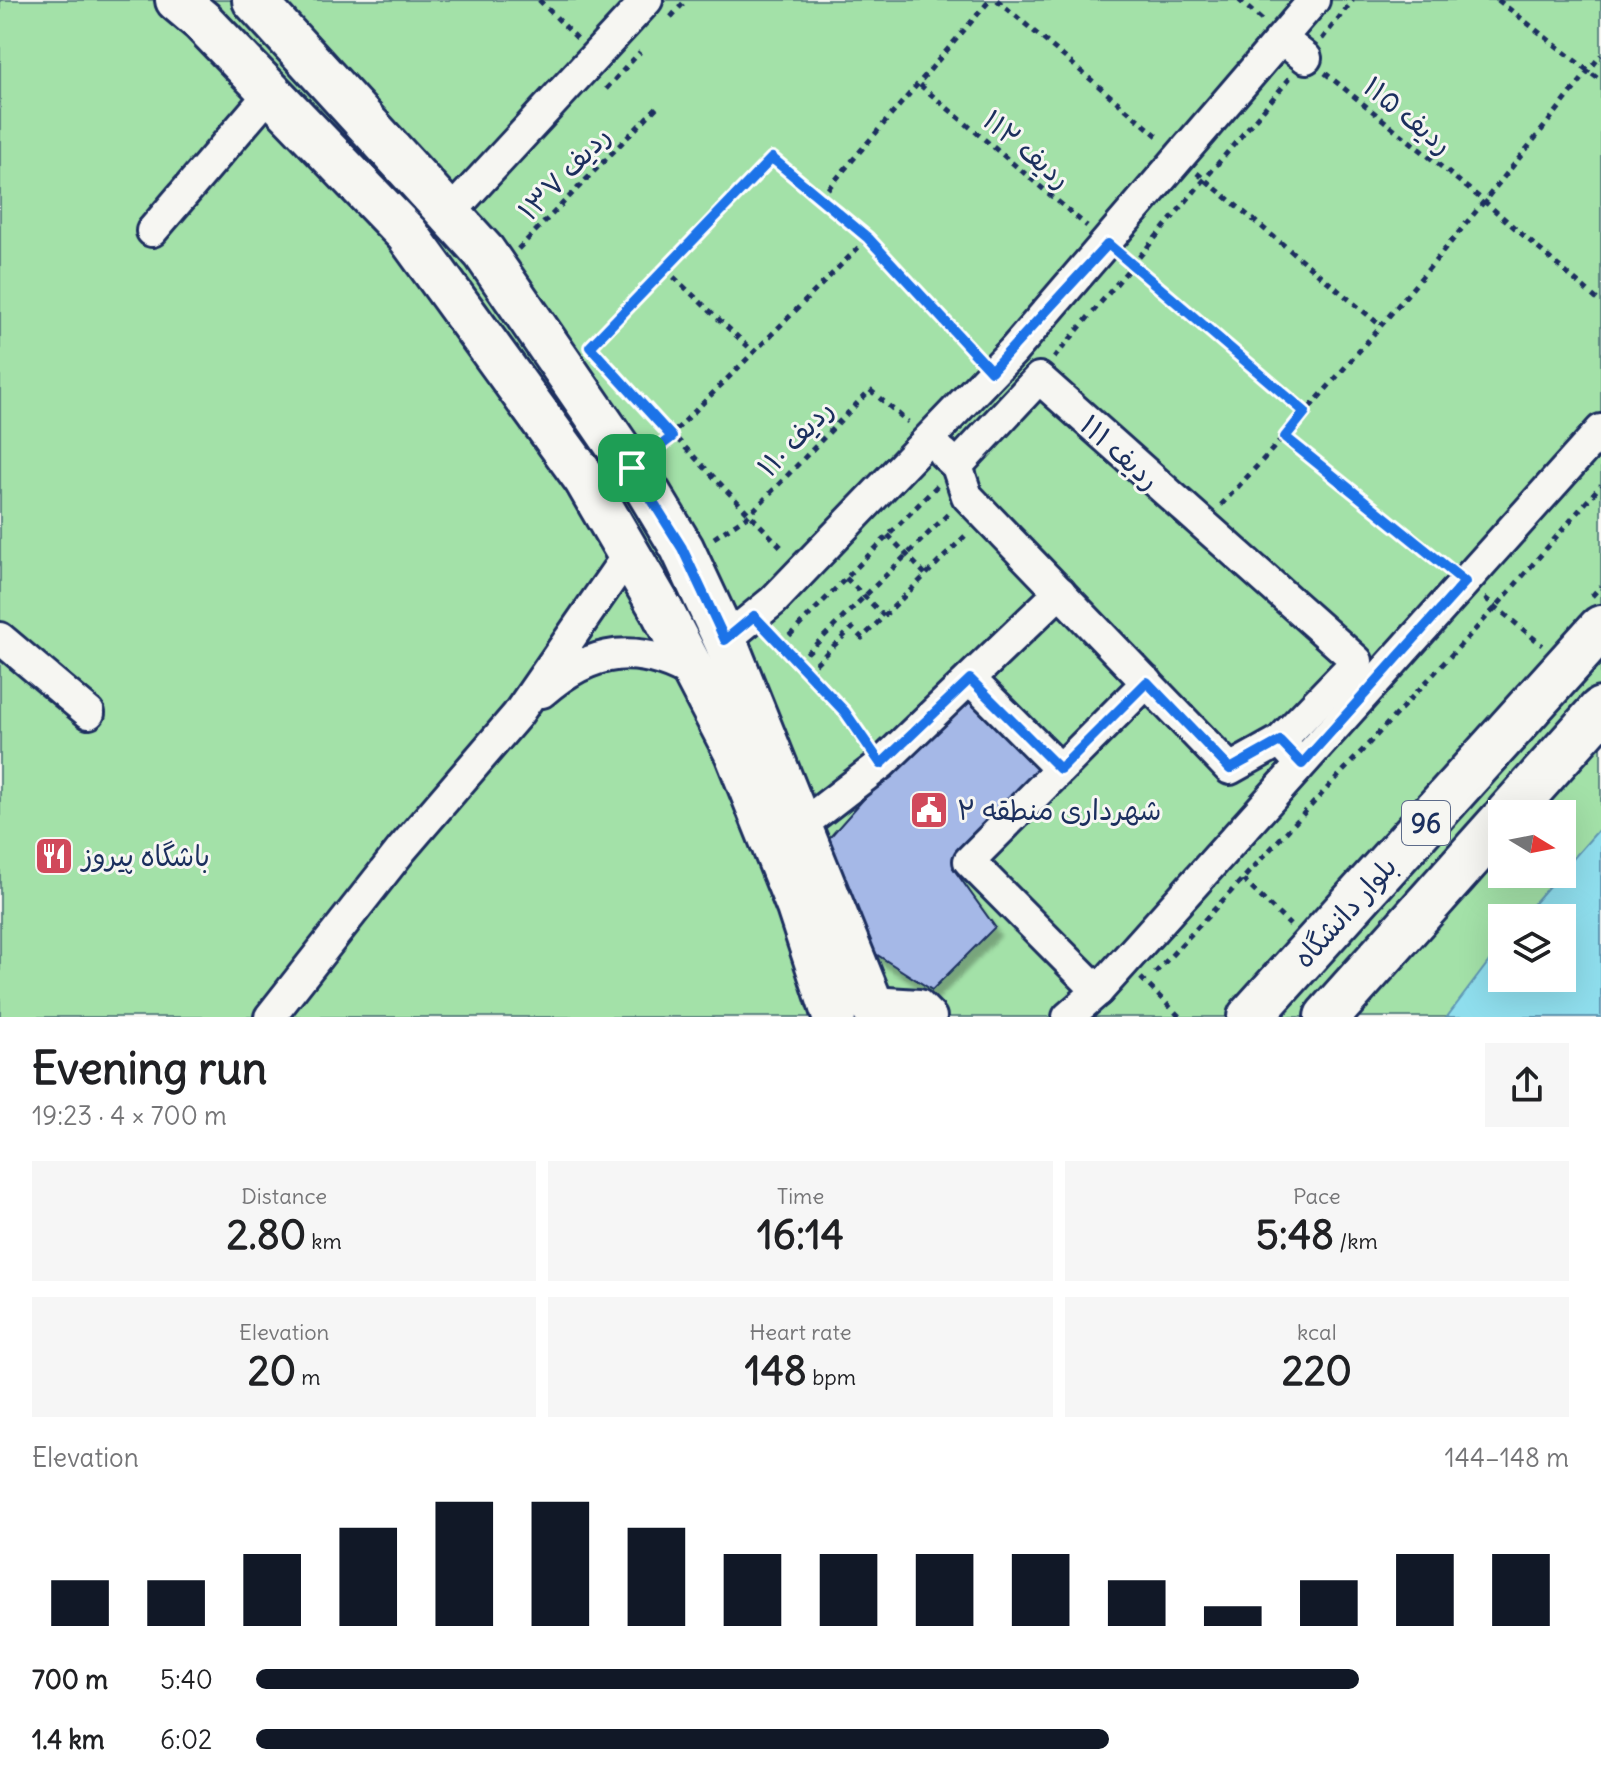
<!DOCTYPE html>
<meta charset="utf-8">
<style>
body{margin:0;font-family:Delius,"Playpen Sans Arabic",sans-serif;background:#f6f6f6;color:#202124;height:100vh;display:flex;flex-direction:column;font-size:30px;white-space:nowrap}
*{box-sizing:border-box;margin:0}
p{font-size:26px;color:#757577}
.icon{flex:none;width:44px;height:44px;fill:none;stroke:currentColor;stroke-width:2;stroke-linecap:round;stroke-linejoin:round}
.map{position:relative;height:1017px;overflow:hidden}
.details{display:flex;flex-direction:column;background:#fff;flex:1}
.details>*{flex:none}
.needle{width:52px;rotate:100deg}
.fabs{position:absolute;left:1488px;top:800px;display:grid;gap:16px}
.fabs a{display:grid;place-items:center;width:88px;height:88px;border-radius:0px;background:#fff;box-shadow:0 8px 32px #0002;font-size:40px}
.pin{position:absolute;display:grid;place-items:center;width:68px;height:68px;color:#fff;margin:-34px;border-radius:16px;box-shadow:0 4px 12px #0006}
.round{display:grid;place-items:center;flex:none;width:84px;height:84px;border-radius:0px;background:#f6f6f6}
.overview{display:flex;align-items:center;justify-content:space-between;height:136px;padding:0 32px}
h1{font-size:44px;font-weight:700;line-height:60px}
.figures{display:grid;grid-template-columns:repeat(3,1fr);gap:12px;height:136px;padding:8px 32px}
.figures div{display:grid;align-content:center;border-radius:0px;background:#f6f6f6;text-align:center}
.figures b{font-size:40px;font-weight:700}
.figures small{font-size:22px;font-weight:400}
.figures p{font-size:22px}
.chart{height:224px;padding:16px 32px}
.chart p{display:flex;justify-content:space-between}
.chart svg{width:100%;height:144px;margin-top:8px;stroke:#111827;stroke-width:6}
ul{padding:0 32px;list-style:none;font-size:26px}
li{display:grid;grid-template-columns:128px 96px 1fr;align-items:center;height:60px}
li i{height:20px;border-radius:10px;background:#111827}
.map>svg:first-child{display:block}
.green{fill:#a3e1a8;stroke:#5f8883;stroke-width:2;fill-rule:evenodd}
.water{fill:#8fdeed;stroke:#6198b4;stroke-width:2}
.building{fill:#a5b8e7;stroke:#1b2f5e;stroke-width:2;filter:url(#shadow)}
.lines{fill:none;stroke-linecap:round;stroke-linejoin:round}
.street-casing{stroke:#1b2f5e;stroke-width:36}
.secondary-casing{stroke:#1b2f5e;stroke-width:48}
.primary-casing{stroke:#1b2f5e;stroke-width:50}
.path{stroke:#1b2f5e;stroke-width:5;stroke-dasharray:6 6;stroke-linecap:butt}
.street{stroke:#f6f6f2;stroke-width:30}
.secondary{stroke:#f6f6f2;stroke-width:42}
.primary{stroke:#f6f6f2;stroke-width:44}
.route-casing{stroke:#fff;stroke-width:16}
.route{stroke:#1a73e8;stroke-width:10}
.labels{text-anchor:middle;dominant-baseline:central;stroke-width:6;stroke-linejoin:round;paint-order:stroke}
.shield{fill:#f6f6f2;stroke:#5d6b8a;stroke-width:2}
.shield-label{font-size:26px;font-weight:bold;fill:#1b2f5e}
.street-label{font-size:28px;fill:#1b2f5e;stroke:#f6f6f2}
.poi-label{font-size:28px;fill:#1b2f5e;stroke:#f6f6f2;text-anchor:start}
</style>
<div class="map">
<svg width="1601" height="1017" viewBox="0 0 1601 1017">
<defs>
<filter id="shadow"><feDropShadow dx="5" dy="9" stdDeviation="2" flood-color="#0004"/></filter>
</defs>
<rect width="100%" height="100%" fill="#f6f6f2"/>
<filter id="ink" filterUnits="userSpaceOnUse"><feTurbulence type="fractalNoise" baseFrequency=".0125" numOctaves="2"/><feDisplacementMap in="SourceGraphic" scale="16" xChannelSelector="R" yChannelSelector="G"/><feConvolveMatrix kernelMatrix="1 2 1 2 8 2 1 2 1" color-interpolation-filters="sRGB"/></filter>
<g filter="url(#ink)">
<!-- green -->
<path class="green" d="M 0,0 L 1601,0 L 1601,1017 L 0,1017 ZM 1502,814 L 1562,814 L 1562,874 L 1502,874 ZM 1502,918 L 1562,918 L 1562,978 L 1502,978 Z"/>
<!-- water -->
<path class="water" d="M 1601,827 L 1601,1017 L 1447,1017 L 1502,944 L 1502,978 L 1562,978 L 1562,918 L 1521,918 Z"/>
<!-- building -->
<path class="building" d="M 969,690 L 1043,768 L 953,868 L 995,927 L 932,990 L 876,954 L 823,845 L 885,775 Z"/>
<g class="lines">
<!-- street casing -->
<g class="street-casing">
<g id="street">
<path d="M 1282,39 L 1306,58"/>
<path d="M 451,212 L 647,0"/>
<path d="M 152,231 L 271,92"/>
<path d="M 943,453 L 957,466 L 967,496 L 1230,769 L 1280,741 L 1292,754"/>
<path d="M 957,466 L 1039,378 L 1357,661 L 1280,741"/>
<path d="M 0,638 L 89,713"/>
<path d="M 725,640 L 773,601 L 1013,351 L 1314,0"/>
<path d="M 970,679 L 1060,769"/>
<path d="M 542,692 C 592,648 639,642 696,676"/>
<path d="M 802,825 L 881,764 L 1060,592"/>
<path d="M 1098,991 L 969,861 L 1147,682"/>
<path d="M 871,1002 L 919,1005 L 931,1017"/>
<path d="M 270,1017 L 402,849 L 517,715 L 627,556"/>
<path d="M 1068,1017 L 1098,991 L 1601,430"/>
</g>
</g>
<!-- secondary casing -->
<g class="secondary-casing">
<g id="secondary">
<path d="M 177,0 L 202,21 L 407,234 L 585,479 L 661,609 L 736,753 L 798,907 L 834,1017"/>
<path d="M 254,0 L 484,252 L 646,488 L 682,548 L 725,640 L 877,1017"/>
</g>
</g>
<!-- primary casing -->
<g class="primary-casing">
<g id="primary">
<path d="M 1508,814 L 1601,710"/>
<path d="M 1250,1017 L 1601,628"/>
<path d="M 1327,1017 L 1502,821"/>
</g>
</g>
<!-- path -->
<g class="path">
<path d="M 539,0 L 578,39"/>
<path d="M 997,0 L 1161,139"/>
<path d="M 1239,0 L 1264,22"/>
<path d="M 1498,0 L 1601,81"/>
<path d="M 671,17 L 686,0"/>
<path d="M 1322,39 L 1353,0"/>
<path d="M 1325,73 L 1485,202 L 1601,303"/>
<path d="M 920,85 L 1087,226"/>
<path d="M 606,89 L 640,52"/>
<path d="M 1197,173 L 1380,325"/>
<path d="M 820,198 L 990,0"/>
<path d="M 518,249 L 660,104"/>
<path d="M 1125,258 L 1305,412"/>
<path d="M 665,269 L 755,353"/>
<path d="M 590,348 L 772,158 L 868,238 L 974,353"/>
<path d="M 1054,358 L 1290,78"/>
<path d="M 602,361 L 784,550"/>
<path d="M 1285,437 L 1446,567"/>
<path d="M 659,447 L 868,238"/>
<path d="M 1221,505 C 1355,362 1480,209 1601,55"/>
<path d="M 888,535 L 926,575"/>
<path d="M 714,538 L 749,515 L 870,390 L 908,422"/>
<path d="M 846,578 L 884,616"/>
<path d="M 1592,596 L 1601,586"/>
<path d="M 1485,598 L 1542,645"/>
<path d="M 771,634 L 845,712 L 867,744"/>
<path d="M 781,644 L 938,485"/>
<path d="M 798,662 L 949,513"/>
<path d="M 807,672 L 852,628 L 862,638 L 968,533"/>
<path d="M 1243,880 L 1290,925"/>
<path d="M 1155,973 L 1496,607 L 1601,485"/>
<path d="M 1141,978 L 1180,1017"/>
</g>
<!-- street -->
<use href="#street" class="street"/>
<!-- secondary -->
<use href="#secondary" class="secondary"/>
<!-- primary -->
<use href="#primary" class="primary"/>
</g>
</g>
<g class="lines" filter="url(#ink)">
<!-- route casing -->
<g class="route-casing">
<path id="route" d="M 772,158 L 868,238 L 991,371 L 1108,244 L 1305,412 L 1285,437 L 1465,582 L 1302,764 L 1280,741 L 1230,769 L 1147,682 L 1060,769 L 970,679 L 881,764 L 845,712 L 754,616 L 725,640 L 682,548 L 632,468 L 672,437 L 590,347 Z"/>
</g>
<!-- route -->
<use href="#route" class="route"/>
</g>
<!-- icons -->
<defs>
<g id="civic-square" transform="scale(2)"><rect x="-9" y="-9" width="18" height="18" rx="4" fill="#d1495b" stroke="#f6f6f2"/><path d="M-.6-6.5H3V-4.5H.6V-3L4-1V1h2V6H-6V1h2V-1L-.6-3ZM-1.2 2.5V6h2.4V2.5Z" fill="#fff"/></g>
<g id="restaurant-square" transform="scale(2)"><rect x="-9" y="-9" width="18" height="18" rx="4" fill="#d1495b" stroke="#f6f6f2"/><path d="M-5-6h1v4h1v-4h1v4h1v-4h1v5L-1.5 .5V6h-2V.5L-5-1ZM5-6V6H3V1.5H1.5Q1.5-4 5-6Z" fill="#fff"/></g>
</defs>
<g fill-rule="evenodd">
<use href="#civic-square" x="929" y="810"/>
<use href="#restaurant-square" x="54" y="856"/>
</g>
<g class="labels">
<!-- shield labels -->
<rect class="shield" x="1402" y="801" width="48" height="44" rx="6"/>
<g class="shield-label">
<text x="1426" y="823">96</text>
</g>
<!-- street labels -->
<g class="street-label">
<text transform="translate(1408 115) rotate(39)">ردیف ۱۱۵</text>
<text transform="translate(1027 149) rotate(40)">ردیف ۱۱۲</text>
<text transform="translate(564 173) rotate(-46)">ردیف ۱۳۷</text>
<text transform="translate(795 438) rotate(-46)">ردیف ۱۱۰</text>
<text transform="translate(1120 452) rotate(42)">ردیف ۱۱۱</text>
<text transform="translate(1345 912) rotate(-48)">بلوار دانشگاه</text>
</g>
<!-- poi labels -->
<g class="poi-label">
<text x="957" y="810">شهرداری منطقه ۲</text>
<text x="82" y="856">باشگاه پیروز</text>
</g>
</g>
</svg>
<div class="fabs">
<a><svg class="needle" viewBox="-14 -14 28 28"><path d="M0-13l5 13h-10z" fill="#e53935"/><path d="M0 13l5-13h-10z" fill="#757577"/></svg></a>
<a><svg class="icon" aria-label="layers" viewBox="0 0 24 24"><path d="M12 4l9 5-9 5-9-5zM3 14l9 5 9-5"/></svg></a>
</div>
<div class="pin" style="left:632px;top:468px;background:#1e9e55"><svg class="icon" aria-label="arrive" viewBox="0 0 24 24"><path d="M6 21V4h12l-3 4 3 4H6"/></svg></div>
</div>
<section class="details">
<div class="overview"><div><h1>Evening run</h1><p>19:23 · 4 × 700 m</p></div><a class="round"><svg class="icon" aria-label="share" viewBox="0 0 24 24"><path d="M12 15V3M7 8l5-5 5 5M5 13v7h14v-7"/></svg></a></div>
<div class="figures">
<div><p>Distance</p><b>2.80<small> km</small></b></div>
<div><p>Time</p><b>16:14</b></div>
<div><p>Pace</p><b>5:48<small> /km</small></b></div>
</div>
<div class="figures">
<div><p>Elevation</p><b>20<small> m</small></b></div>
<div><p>Heart rate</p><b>148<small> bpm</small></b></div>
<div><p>kcal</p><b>220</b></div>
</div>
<div class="chart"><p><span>Elevation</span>144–148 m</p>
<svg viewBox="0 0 160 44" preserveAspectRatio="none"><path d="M5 44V30M15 44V30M25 44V22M35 44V14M45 44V6M55 44V6M65 44V14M75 44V22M85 44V22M95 44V22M105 44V22M115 44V30M125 44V38M135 44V30M145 44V22M155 44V22"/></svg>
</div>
<ul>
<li><b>700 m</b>5:40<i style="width:84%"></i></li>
<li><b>1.4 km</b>6:02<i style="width:65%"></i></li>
</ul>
</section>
